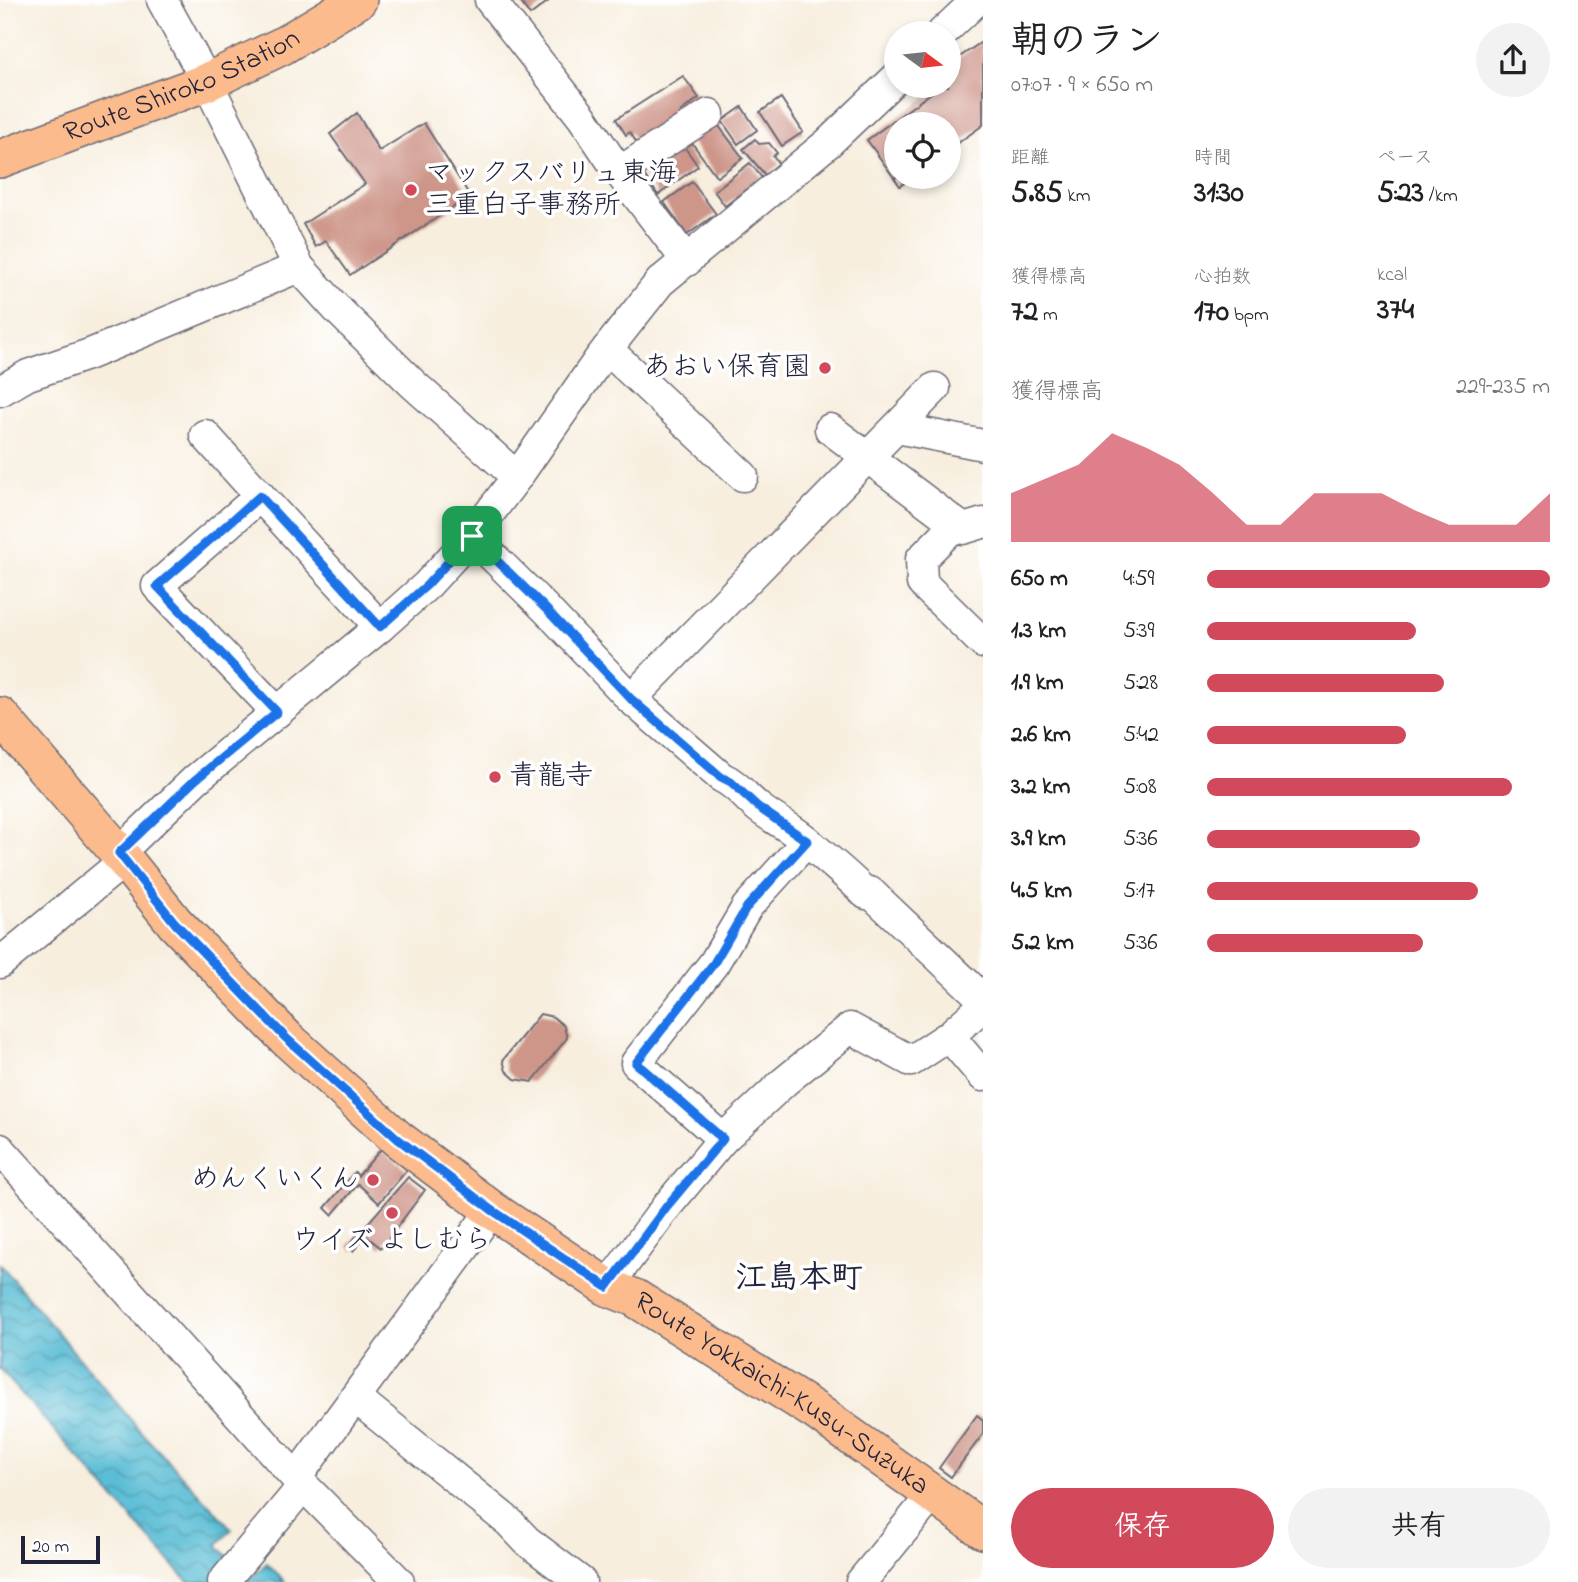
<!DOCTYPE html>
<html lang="ja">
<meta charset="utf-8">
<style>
body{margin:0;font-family:"Indie Flower","Klee One",sans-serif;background:#f2f2f2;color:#202124;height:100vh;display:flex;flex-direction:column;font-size:26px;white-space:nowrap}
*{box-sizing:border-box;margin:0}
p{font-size:23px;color:#757577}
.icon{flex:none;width:38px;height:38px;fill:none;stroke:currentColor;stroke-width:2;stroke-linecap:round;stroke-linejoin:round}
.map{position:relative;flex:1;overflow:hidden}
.panel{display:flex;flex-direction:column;background:#fff;width:595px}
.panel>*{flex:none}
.needle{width:46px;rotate:105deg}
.tools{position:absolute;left:884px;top:21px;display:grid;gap:14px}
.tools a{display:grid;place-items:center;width:77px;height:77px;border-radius:50%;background:#fff;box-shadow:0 4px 10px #0003;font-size:35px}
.scale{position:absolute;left:21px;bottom:18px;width:79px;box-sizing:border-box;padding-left:7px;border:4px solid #22223b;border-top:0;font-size:19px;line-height:24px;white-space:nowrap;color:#22223b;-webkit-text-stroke:5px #fff;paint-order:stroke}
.pin{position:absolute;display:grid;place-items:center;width:60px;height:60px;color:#fff;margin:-30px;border-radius:14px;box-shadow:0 4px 10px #0006}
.round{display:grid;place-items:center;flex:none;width:74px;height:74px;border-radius:37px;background:#f2f2f2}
.summary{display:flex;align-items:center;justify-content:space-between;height:119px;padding:0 28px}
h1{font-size:38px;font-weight:700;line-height:52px}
.metrics{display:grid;grid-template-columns:repeat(3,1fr);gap:10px;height:119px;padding:7px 28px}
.metrics div{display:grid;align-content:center}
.metrics b{font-size:30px;font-weight:700}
.metrics small{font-size:19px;font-weight:400}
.metrics p{font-size:19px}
.chart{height:196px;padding:14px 28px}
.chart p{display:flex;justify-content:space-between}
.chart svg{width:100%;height:126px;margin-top:7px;fill:#d1495b;opacity:.7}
.action{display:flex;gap:14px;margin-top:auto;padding:14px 28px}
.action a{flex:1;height:80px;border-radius:42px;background:#d1495b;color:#fff;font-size:28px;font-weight:700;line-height:80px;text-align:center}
.action a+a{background:#f2f2f2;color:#202124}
ul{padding:0 28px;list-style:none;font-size:23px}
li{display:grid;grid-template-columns:112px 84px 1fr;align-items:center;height:52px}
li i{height:18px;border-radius:9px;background:#d1495b}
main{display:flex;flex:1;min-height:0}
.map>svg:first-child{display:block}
.water{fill:url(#water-waves);stroke:#3c6f88;stroke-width:2}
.building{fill:#ce9589}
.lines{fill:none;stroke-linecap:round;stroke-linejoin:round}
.minor-casing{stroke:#6d6974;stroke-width:33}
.major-casing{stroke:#6d6974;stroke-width:40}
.minor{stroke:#fff;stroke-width:30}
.major{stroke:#fbbb8d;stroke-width:37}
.route-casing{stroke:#fff;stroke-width:14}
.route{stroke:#1a73e8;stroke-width:9}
.poi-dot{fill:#d1495b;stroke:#fff;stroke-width:2.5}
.labels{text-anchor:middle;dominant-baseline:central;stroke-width:7;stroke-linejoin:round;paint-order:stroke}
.street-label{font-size:28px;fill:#22223b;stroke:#fff}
.poi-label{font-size:28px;fill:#22223b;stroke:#fff;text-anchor:start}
.quarter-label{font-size:32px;font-weight:bold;fill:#22223b;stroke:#fff}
</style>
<main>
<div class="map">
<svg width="983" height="1582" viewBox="0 0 983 1582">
<defs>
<pattern id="water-waves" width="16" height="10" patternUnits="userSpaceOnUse" patternTransform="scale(1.75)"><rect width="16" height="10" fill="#56bcd4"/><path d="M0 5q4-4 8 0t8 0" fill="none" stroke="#4798ad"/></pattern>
</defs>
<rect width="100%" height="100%" fill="#fff"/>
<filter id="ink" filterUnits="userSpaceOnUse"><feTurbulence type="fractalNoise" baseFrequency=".0143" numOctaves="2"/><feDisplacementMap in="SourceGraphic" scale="14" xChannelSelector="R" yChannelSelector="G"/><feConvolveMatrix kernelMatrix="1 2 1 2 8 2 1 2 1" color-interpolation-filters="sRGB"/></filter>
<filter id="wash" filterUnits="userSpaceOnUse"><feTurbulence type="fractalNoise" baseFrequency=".00686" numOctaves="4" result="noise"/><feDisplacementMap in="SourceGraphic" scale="28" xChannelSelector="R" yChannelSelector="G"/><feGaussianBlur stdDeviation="1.57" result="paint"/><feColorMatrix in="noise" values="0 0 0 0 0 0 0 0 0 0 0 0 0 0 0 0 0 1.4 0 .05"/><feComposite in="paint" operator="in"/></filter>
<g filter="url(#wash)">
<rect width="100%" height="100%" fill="#f7eede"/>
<!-- water -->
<path class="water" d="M 0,1264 L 141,1432 L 232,1529 L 217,1545 L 249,1580 L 267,1563 L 285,1582 L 188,1582 L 0,1369 Z"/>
<g id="blocks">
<!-- building -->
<g class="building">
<path d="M 519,0 L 550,0 L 530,15 Z"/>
<path d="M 983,41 L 983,125 L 948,150 L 948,124 L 896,124 L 896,177 L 912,177 L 900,186 L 867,140 L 935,90 L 935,86 L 948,86 L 948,65 Z"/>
<path d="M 683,76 L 699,98 L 681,111 L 683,115 L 638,145 L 630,132 L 626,135 L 616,119 Z"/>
<path d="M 781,98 L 803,132 L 782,146 L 760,112 Z"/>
<path d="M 742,107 L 757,130 L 738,144 L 722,121 Z"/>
<path d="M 357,113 L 379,151 L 424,123 L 470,196 L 350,275 L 326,241 L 316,247 L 303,224 L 365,184 L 330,134 Z"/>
<path d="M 712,117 L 743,158 L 717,177 L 687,136 Z"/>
<path d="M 678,138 L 698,166 L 658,195 L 638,166 Z"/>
<path d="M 755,139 L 759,144 L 769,143 L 777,153 L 773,156 L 779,164 L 766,176 L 743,149 Z"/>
<path d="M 750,163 L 762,178 L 725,206 L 714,191 Z"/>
<path d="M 692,182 L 716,214 L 687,235 L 664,202 Z"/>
<path d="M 540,1014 L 553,1017 L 564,1026 L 567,1038 L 532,1082 L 515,1079 L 506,1071 L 503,1060 Z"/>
<path d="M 381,1149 L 407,1170 L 379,1203 L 358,1184 L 332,1215 L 325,1208 L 355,1172 L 358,1176 Z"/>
<path d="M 408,1177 L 425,1190 L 381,1248 L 366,1236 L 353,1251 L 348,1246 Z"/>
<path d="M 977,1415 L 983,1420 L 983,1434 L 951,1477 L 939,1468 Z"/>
</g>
</g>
</g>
<g filter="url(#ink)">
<use href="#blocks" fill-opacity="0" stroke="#6d6974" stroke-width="2"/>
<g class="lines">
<!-- minor casing -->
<g class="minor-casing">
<g id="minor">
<path d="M 162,0 L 207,82 L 299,267 L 336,308 L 413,384 L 517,477"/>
<path d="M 490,0 L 582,117 L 619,172 L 687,261"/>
<path d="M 942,33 L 977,0"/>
<path d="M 619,172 L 709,114"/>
<path d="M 607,349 L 743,476"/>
<path d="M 0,391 L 28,375 L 90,354 L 299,267"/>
<path d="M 897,428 L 983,445"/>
<path d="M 830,429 L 963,529 L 983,523"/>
<path d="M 205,435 L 260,496"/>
<path d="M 956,524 L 921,559 L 922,583 L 983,643"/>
<path d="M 472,536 L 545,608 L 631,699 L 721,777 C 737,784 746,798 759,808 C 774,820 795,830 809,843 C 828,860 848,875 866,894 L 870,892 L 983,999"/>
<path d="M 631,699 L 935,388"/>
<path d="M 277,712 L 157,586 L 260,496 L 380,627"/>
<path d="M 807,841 L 747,907 L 714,963 L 636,1063 L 723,1139 L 784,1082 L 850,1028 L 911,1061 L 949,1036"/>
<path d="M 119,853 L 195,780 L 380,627 L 427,585 L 472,536 L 517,477 L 600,358 L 660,282 L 828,143 L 896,78"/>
<path d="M 0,963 L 124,861"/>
<path d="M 983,1006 L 949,1036 L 983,1076"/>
<path d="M 0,1149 L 296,1478 L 399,1582"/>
<path d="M 607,1287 L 667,1206 L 723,1139"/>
<path d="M 356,1398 L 509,1522 L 527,1541 L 581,1582"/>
<path d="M 296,1478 L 492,1210"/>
<path d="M 223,1582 L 303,1486"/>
<path d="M 861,1582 L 933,1494"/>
</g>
</g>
<!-- major casing -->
<g class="major-casing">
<g id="major">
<path id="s1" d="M 0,159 L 207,82 L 282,46 L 358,0"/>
<path id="s2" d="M 0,716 L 119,853 L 175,923 L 286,1038 L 398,1139 L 492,1210 L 607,1287 L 635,1298 L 814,1410 L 983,1530"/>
</g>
</g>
<!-- minor -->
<use href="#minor" class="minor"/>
<!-- major -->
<use href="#major" class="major"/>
</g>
</g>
<g class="lines" filter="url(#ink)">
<!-- route casing -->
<g class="route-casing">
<path id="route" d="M 260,496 L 380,627 L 427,585 L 472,536 L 545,608 L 631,699 L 721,777 L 731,782 L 758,807 L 807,841 L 747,907 L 714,963 L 636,1063 L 723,1139 L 667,1206 L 607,1287 L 492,1210 L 398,1139 L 286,1038 L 175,923 L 119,853 L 195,780 L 277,712 L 157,586 Z"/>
</g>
<!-- route -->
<use href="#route" class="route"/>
</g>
<!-- markers -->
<g class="poi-dot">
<circle cx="411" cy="190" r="7"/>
<circle cx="825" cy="368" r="7"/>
<circle cx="495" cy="777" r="7"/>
<circle cx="373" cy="1180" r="7"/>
<circle cx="392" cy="1213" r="7"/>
</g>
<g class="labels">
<!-- street labels -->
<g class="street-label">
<text stroke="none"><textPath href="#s1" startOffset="196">Route Shiroko Station</textPath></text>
<text stroke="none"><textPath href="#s2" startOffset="1043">Route Yokkaichi-Kusu-Suzuka</textPath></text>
</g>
<!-- poi labels -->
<g class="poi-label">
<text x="425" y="174">マックスバリュ東海<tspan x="425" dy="32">三重白子事務所</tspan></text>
<text x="811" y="368" text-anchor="end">あおい保育園</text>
<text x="509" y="777">青龍寺</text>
<text x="359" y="1180" text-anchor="end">めんくいくん</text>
<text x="392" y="1241" text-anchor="middle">ウイズ よしむら</text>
</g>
<!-- quarter labels -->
<g class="quarter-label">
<text x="799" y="1279">江島本町</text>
</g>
</g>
</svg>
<div class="tools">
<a><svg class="needle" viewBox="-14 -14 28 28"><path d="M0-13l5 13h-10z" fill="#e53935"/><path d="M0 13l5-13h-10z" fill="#757577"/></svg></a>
<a><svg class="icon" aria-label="locate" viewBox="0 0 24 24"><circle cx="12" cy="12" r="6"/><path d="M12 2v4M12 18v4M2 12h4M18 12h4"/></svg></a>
</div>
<div class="scale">20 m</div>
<div class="pin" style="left:472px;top:536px;background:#1e9e55"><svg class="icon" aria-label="arrive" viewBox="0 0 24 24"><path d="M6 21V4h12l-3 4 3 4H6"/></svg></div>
</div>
<section class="panel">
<div class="summary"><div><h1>朝のラン</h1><p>07:07 · 9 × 650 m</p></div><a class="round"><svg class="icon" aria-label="share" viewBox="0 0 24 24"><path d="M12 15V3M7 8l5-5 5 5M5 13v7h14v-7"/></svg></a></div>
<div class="metrics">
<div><p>距離</p><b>5.85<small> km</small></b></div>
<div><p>時間</p><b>31:30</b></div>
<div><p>ペース</p><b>5:23<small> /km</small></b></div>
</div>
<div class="metrics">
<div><p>獲得標高</p><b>72<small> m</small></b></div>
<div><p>心拍数</p><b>170<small> bpm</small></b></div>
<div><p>kcal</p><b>374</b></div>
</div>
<div class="chart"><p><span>獲得標高</span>229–235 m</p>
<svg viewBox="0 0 160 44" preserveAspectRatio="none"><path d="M0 44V27L10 22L20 17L30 6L40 11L50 17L60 27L70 38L80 38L90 27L100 27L110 27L120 33L130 38L140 38L150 38L160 27V44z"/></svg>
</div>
<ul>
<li><b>650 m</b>4:59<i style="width:100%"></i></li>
<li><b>1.3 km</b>5:39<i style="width:61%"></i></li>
<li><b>1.9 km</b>5:28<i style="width:69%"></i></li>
<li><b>2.6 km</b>5:42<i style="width:58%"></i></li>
<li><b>3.2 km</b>5:08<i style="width:89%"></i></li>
<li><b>3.9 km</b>5:36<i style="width:62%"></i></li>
<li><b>4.5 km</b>5:17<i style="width:79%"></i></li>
<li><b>5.2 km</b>5:36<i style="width:63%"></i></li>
</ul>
<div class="action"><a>保存</a><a>共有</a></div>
</section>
</main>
